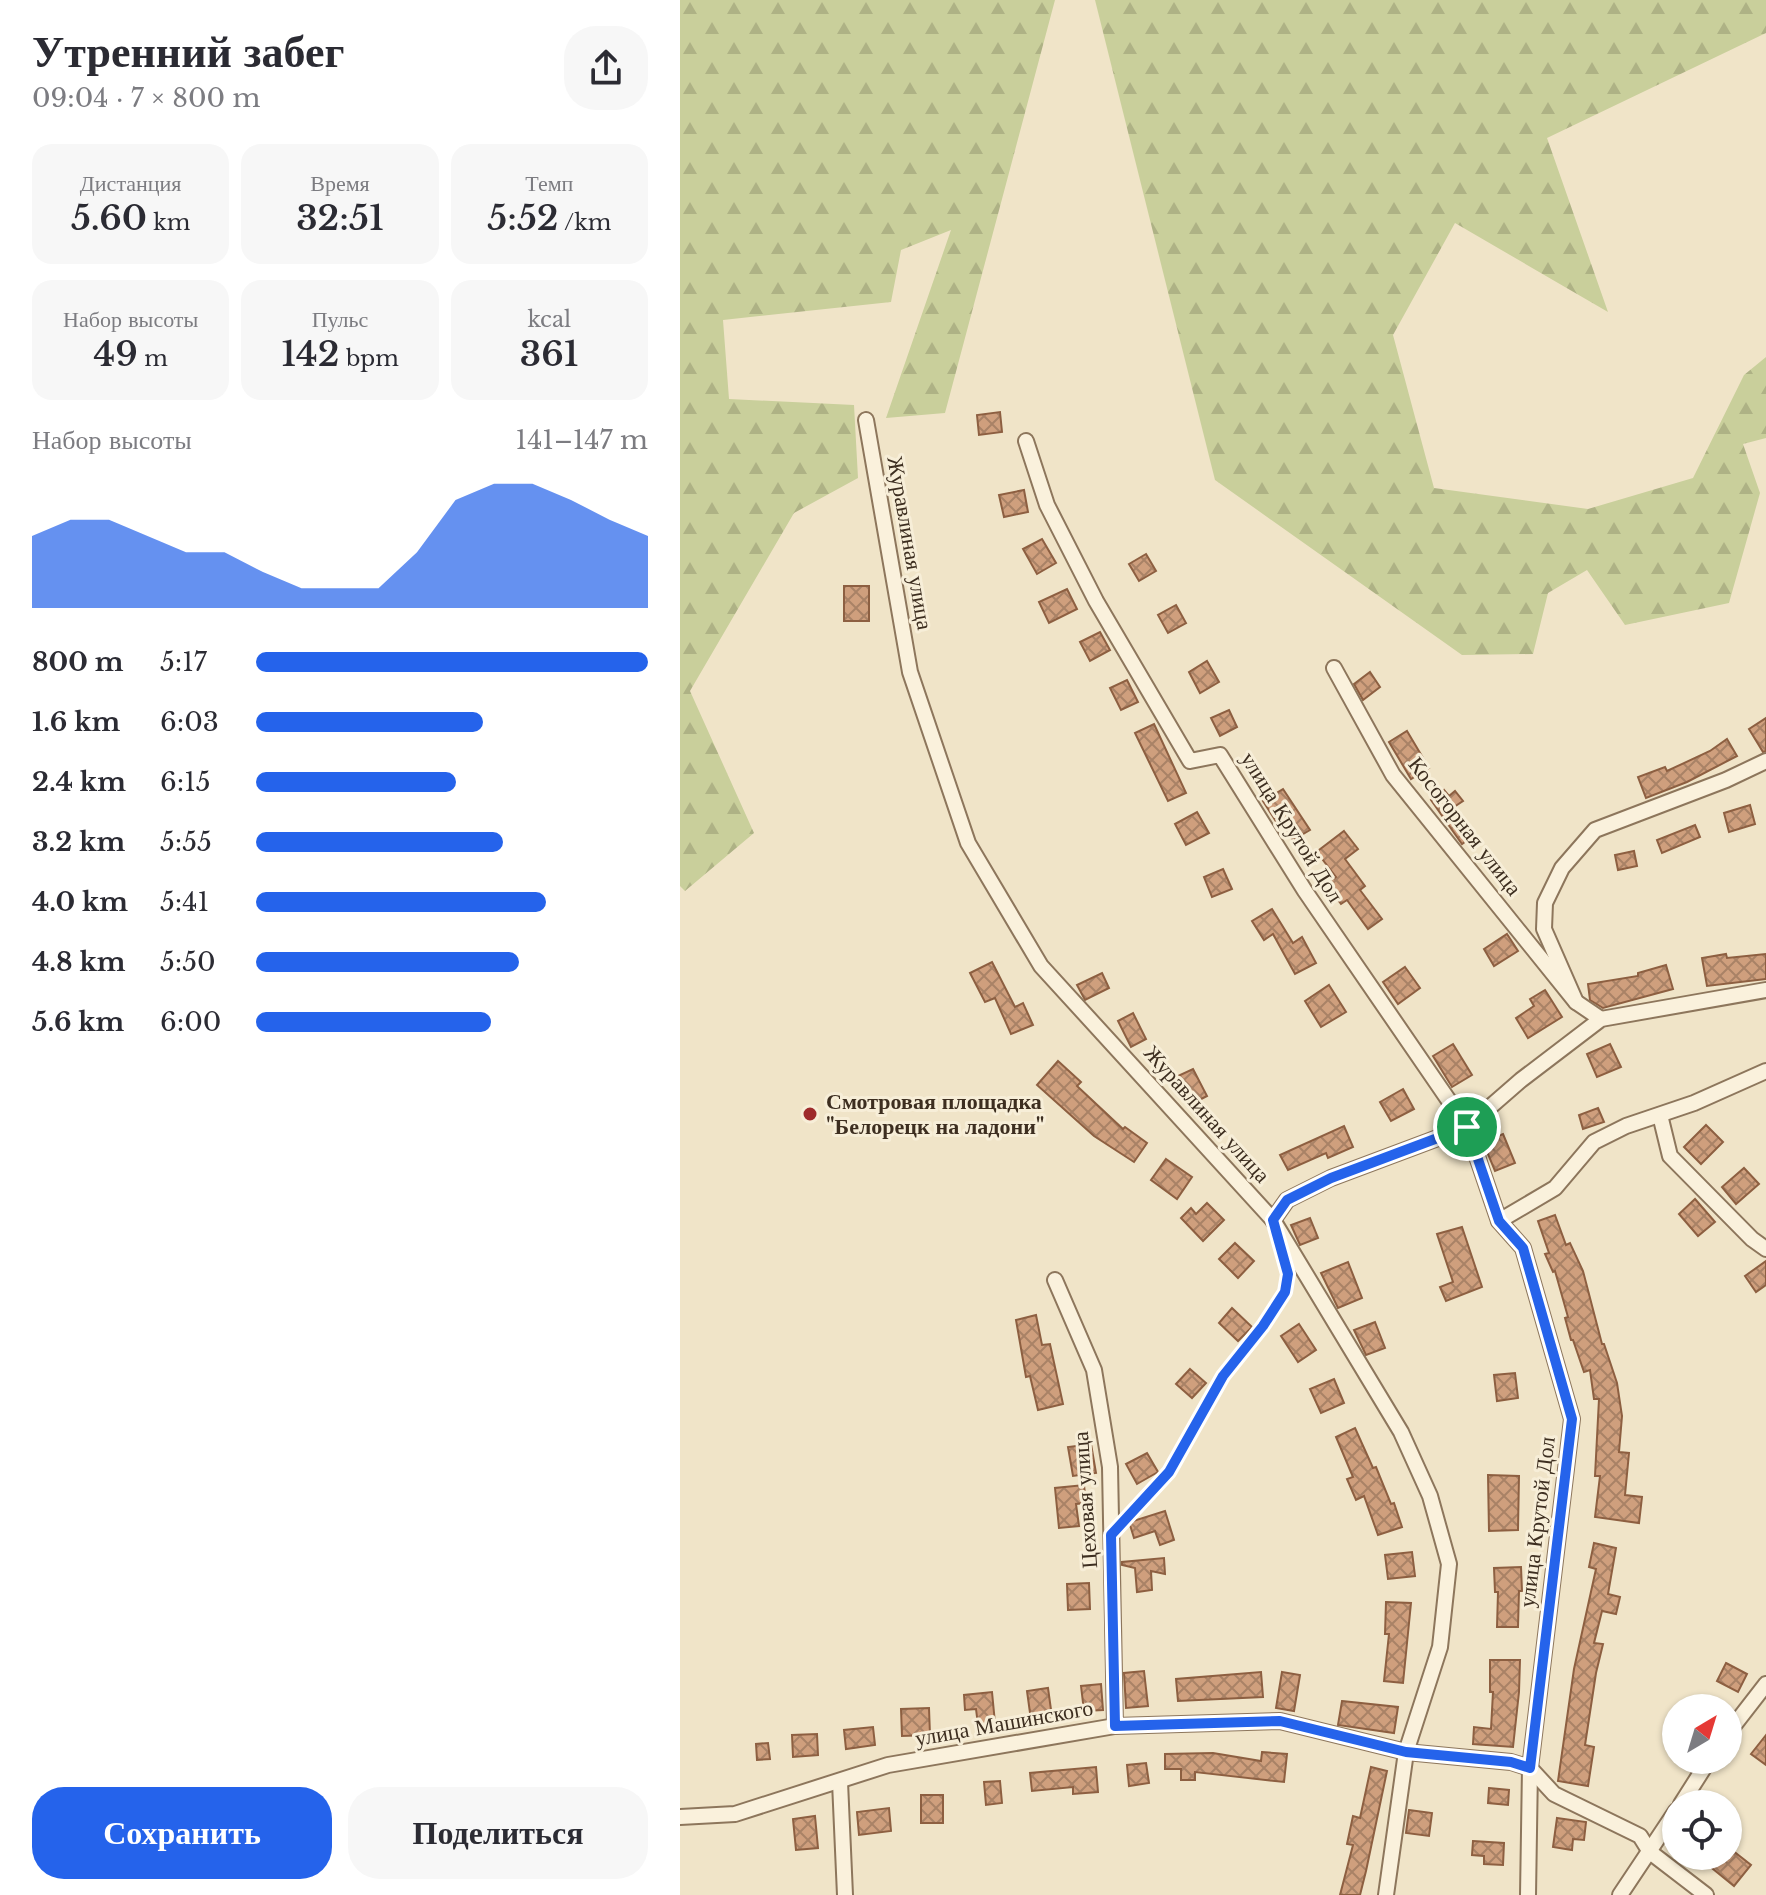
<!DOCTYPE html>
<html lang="ru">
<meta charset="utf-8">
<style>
body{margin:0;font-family:"Libre Baskerville",serif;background:#f7f7f7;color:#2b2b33;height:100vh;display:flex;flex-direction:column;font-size:30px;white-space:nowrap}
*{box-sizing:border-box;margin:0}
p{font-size:26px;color:#7c7c81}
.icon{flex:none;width:44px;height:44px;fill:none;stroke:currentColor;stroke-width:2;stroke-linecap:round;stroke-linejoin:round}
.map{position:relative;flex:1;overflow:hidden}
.details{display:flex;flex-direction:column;background:#fff;width:680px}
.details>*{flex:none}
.needle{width:52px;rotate:38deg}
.tools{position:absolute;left:982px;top:1694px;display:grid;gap:16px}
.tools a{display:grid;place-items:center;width:80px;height:80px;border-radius:50%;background:#fff;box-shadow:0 2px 6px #0004;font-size:40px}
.pin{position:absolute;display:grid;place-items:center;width:68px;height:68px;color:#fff;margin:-34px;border:4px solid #fff;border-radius:50%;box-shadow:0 2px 8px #0007}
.round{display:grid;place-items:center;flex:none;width:84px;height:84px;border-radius:32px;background:#f7f7f7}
.summary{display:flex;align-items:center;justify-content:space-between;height:136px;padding:0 32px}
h1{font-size:44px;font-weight:600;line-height:60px}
.metrics{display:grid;grid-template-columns:repeat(3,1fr);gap:12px;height:136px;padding:8px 32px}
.metrics div{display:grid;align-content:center;border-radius:20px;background:#f7f7f7;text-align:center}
.metrics b{font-size:34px;font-weight:600}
.metrics small{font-size:22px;font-weight:400}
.metrics p{font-size:22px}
.chart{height:224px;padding:16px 32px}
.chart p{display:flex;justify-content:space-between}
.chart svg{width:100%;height:144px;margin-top:8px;fill:#2563eb;opacity:.7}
.primary-button{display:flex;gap:16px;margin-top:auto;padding:16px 32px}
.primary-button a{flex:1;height:92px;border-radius:32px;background:#2563eb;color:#fff;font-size:32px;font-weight:600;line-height:92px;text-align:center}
.primary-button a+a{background:#f7f7f7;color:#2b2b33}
ul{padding:0 32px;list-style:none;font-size:26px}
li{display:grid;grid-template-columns:128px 96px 1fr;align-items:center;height:60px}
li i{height:20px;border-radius:10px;background:#2563eb}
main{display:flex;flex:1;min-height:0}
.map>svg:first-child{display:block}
.forest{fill:url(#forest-firs)}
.building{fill:url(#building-cross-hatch);stroke:#8d5f41;stroke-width:2}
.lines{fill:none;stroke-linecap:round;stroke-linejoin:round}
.service-casing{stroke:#8d765c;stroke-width:11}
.minor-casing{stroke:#8d765c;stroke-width:18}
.service{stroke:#faf1dc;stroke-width:7}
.minor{stroke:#faf1dc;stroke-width:14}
.route-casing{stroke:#fff;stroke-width:16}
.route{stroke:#2563eb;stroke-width:10}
.poi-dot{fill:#9e2a2b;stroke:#f7eed8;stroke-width:3}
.labels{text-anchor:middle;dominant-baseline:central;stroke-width:6;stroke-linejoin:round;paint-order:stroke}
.street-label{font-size:22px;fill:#3d2e20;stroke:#f7eed8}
.poi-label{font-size:22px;font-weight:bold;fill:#3d2e20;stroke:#f7eed8;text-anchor:start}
</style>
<main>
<section class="details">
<div class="summary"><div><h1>Утренний забег</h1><p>09:04 · 7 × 800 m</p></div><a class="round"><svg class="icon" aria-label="share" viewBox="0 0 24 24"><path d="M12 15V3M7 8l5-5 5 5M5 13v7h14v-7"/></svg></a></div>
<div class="metrics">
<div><p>Дистанция</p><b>5.60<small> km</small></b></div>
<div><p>Время</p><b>32:51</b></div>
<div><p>Темп</p><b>5:52<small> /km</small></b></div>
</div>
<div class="metrics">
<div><p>Набор высоты</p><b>49<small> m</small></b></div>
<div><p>Пульс</p><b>142<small> bpm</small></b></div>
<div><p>kcal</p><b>361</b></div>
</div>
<div class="chart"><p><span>Набор высоты</span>141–147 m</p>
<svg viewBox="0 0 160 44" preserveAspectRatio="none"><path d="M0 44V22L10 17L20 17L30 22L40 27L50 27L60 33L70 38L80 38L90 38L100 27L110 11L120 6L130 6L140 11L150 17L160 22V44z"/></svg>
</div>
<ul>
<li><b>800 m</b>5:17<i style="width:100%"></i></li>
<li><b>1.6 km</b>6:03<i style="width:58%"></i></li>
<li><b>2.4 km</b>6:15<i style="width:51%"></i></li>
<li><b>3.2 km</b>5:55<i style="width:63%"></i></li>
<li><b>4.0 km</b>5:41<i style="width:74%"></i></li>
<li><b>4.8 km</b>5:50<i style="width:67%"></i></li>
<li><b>5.6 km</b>6:00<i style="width:60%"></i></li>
</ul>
<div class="primary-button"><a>Сохранить</a><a>Поделиться</a></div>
</section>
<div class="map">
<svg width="1086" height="1895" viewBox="0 0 1086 1895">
<defs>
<pattern id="forest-firs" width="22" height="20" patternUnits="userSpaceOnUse" patternTransform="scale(2)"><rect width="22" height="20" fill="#c9cf9b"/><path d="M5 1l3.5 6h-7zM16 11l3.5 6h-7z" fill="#aeb285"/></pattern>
<pattern id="building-cross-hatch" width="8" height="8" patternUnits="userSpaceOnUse" patternTransform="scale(2)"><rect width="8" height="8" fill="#cf9f7d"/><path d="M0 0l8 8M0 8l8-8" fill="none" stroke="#a98266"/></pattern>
</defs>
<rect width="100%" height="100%" fill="#f0e4c8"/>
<!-- forest -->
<g class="forest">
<path d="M 0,0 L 375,0 L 265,413 L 206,418 L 271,230 L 221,250 L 211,302 L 43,320 L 49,399 L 174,405 L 178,478 L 114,513 L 10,691 L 74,833 L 5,891 L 0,886 Z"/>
<path d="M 415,0 L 1086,0 L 1086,33 L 867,138 L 928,312 L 775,223 L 713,335 L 754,488 L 908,509 L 1013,478 L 1064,375 L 1086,357 L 1086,438 L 1063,444 L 1080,493 L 1049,603 L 945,625 L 907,570 L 868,593 L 853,654 L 782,655 L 535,480 Z"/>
</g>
<!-- building -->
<g class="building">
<path d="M 320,412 L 322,432 L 299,435 L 297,415 Z"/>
<path d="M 344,490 L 348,512 L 324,517 L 319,495 Z"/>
<path d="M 362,539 L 376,563 L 357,574 L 343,549 Z"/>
<path d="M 466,554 L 476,571 L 459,581 L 449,564 Z"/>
<rect x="164" y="586" width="25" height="35"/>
<path d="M 387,589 L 397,609 L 369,623 L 359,602 Z"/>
<path d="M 496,605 L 506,623 L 488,633 L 478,615 Z"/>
<path d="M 420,632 L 430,650 L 410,661 L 400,642 Z"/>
<path d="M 527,661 L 539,682 L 520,693 L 509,672 Z"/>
<path d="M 690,672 L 700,687 L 683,700 L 674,684 Z"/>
<path d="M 447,680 L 458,702 L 441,710 L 430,688 Z"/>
<path d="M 549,710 L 557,727 L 540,736 L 531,718 Z"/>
<path d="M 1086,718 L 1086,751 L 1083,752 L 1069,729 Z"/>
<path d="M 474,724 L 506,793 L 488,801 L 455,733 Z"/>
<path d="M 727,731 L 749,768 L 731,779 L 709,742 Z"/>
<path d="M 1047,739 L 1057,756 L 1007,782 L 966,798 L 958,777 L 985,767 L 987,771 L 1030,751 Z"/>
<path d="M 603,789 L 630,830 L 613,840 L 600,821 L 597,823 L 583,801 Z"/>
<path d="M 764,790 L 769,796 L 775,791 L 783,801 L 774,807 L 794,835 L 782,844 L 751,800 Z"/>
<path d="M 1070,805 L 1075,824 L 1049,832 L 1044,813 Z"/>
<path d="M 517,812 L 529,833 L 506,845 L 495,824 Z"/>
<path d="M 1015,825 L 1020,837 L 982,853 L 977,840 Z"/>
<path d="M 664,831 L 678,849 L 665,859 L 685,886 L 680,890 L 702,919 L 688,929 L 667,900 L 661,904 L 646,884 L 656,877 L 639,855 L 639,850 Z"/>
<path d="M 954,851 L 957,866 L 938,870 L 935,855 Z"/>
<path d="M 543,869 L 552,889 L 532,897 L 524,877 Z"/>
<path d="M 592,909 L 613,943 L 622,937 L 636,963 L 615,974 L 593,934 L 584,940 L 572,921 Z"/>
<path d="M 827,934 L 838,951 L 814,966 L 804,949 Z"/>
<path d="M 1046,954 L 1047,958 L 1086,954 L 1086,979 L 1027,986 L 1022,958 Z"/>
<path d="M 312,962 L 335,1007 L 343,1003 L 353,1025 L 331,1034 L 315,998 L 305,1002 L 290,973 Z"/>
<path d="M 986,965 L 993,989 L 923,1008 L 910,1000 L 908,984 L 958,976 L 958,973 Z"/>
<path d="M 725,967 L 740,988 L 718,1004 L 703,982 Z"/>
<path d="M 422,973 L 429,988 L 405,1000 L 397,985 Z"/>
<path d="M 649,985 L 666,1012 L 641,1027 L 625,1001 Z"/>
<path d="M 865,990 L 882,1017 L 848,1038 L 836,1018 L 854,1006 L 850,999 Z"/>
<path d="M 453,1013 L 466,1039 L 451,1047 L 438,1021 Z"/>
<path d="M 773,1044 L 792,1075 L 772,1087 L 753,1056 Z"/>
<path d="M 930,1044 L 941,1067 L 917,1077 L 907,1054 Z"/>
<path d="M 378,1061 L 401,1082 L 397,1086 L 443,1129 L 445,1127 L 467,1143 L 454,1162 L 414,1136 L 357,1085 Z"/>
<path d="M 513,1069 L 527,1096 L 512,1104 L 498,1076 Z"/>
<path d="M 723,1089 L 734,1109 L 711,1121 L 700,1102 Z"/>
<path d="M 918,1108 L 924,1122 L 903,1129 L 899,1115 Z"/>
<path d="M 1026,1125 L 1043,1142 L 1021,1164 L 1004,1147 Z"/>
<path d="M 664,1126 L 673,1147 L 648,1158 L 646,1153 L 608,1170 L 600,1155 Z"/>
<path d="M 823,1134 L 835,1163 L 815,1171 L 803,1142 Z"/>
<path d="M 486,1159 L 512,1177 L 497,1199 L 471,1180 Z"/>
<path d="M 1064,1168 L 1079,1184 L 1056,1204 L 1042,1187 Z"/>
<path d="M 1015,1199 L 1035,1222 L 1018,1236 L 999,1214 Z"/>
<path d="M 527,1203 L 544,1220 L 523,1241 L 501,1218 L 511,1208 L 516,1214 Z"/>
<path d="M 875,1215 L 886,1245 L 890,1243 L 903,1271 L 922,1344 L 924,1344 L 937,1383 L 942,1416 L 939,1452 L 949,1453 L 945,1495 L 962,1497 L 959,1523 L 915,1517 L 920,1476 L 915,1476 L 919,1399 L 914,1399 L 910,1370 L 904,1372 L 893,1340 L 891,1340 L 885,1318 L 888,1317 L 875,1271 L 873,1272 L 865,1254 L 869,1253 L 858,1221 Z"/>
<path d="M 630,1218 L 638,1238 L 620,1245 L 611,1225 Z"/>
<path d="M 782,1227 L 802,1287 L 766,1301 L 760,1287 L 773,1282 L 757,1234 Z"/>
<path d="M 555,1243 L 574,1261 L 558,1278 L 539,1259 Z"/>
<path d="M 1086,1261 L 1086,1285 L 1076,1292 L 1065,1276 Z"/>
<path d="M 668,1262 L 682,1298 L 658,1308 L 641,1273 Z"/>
<path d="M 552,1308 L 572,1327 L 558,1341 L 539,1323 Z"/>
<path d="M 356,1315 L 362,1345 L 370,1344 L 383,1404 L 358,1410 L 350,1376 L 346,1377 L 336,1320 Z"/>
<path d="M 695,1322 L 705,1348 L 686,1355 L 674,1330 Z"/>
<path d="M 619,1324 L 636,1350 L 618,1362 L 601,1336 Z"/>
<path d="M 510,1369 L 526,1383 L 512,1398 L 496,1384 Z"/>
<path d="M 835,1373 L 838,1398 L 817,1401 L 814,1375 Z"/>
<path d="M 654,1379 L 664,1403 L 641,1413 L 630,1389 Z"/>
<path d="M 675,1428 L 693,1468 L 696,1467 L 711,1504 L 714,1503 L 722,1527 L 698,1535 L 684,1496 L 676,1500 L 667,1479 L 673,1477 L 656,1437 Z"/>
<path d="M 411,1444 L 416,1473 L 393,1476 L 388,1447 Z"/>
<path d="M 467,1453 L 478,1472 L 457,1484 L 446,1464 Z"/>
<path d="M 808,1475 L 839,1476 L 838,1530 L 809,1531 Z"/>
<path d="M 404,1485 L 406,1503 L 396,1504 L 399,1526 L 379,1528 L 375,1488 Z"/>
<path d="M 485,1511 L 494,1540 L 480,1545 L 475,1531 L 454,1538 L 450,1525 L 453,1521 Z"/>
<path d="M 914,1543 L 936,1548 L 928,1594 L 940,1597 L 936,1614 L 922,1611 L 914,1643 L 923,1644 L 916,1673 L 905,1745 L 914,1747 L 908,1786 L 878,1781 L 894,1669 L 916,1569 L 909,1567 Z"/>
<path d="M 732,1552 L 735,1576 L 708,1579 L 705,1555 Z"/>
<path d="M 484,1558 L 485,1574 L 471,1571 L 472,1590 L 457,1592 L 455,1568 L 442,1565 L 442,1562 Z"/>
<path d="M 841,1567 L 842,1591 L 839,1591 L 838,1627 L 817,1627 L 818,1592 L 815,1592 L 814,1568 Z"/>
<path d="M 409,1583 L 410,1609 L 388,1610 L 387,1584 Z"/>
<path d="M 706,1602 L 731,1603 L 723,1683 L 704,1681 L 709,1634 L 705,1634 Z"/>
<path d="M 810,1660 L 840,1660 L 839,1692 L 833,1747 L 793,1744 L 794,1727 L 811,1729 L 813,1692 L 810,1692 Z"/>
<path d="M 1046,1663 L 1067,1674 L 1058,1692 L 1037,1681 Z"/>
<path d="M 464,1671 L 468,1706 L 446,1708 L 444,1673 Z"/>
<path d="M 581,1672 L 583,1697 L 498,1701 L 496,1679 Z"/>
<path d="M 602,1672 L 620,1675 L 614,1711 L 596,1708 Z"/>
<path d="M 421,1684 L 423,1710 L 404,1711 L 401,1686 Z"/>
<path d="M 368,1688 L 372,1717 L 351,1720 L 347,1691 Z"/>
<path d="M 312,1692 L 315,1723 L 298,1725 L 296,1709 L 285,1710 L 284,1695 Z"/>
<path d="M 662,1701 L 718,1707 L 714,1733 L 658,1725 Z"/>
<path d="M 249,1708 L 250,1735 L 222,1736 L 221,1709 Z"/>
<path d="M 193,1727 L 195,1745 L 166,1749 L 164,1730 Z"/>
<path d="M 137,1734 L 138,1755 L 113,1757 L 112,1735 Z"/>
<path d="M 1086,1735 L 1086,1765 L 1071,1754 Z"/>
<path d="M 88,1743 L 90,1759 L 77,1760 L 76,1744 Z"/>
<path d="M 582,1752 L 607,1754 L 604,1782 L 515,1772 L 515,1780 L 501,1780 L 501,1769 L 485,1769 L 485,1754 L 533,1753 L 581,1761 Z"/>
<path d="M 466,1763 L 469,1783 L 449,1786 L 447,1765 Z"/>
<path d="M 416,1767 L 418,1792 L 393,1794 L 393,1787 L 352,1791 L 350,1773 Z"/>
<path d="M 691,1767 L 707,1771 L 686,1871 L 680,1895 L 660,1895 L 673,1845 L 667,1844 L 673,1816 L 680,1818 Z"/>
<path d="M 320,1781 L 322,1803 L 306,1805 L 304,1782 Z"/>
<path d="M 809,1788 L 829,1790 L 828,1805 L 808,1803 Z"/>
<rect x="241" y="1795" width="22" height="28"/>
<path d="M 209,1808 L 211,1831 L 179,1835 L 177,1812 Z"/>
<path d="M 729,1810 L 752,1813 L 749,1836 L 726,1833 Z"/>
<path d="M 135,1816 L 138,1848 L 116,1850 L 113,1819 Z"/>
<path d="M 877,1818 L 906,1822 L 904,1840 L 893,1839 L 892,1850 L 873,1847 Z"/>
<path d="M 793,1841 L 824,1843 L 823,1865 L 804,1864 L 804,1856 L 792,1855 Z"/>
<path d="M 1052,1850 L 1071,1865 L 1054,1886 L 1017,1856 L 1048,1856 Z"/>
</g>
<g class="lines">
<!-- service casing -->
<g class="service-casing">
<path id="service" d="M 434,1532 L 489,1472 L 543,1376 L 583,1326 L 605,1292 L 608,1274 L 598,1238"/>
</g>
<!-- minor casing -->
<g class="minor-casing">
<g id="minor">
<path d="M 186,420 L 230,672 L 288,843 L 361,966 L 593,1220 L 721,1432 L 750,1496 L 769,1564 L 760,1647 L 726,1752 L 706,1895"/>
<path d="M 346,441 L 367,505 L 416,601 L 510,761 L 540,755 L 625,891 L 787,1127 L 819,1221 L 843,1248 L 892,1419 L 850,1768 L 848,1895"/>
<path d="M 654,668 L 713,775 L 896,1002"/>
<path d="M 921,1019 L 896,1002 L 864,929 L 865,903 L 882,868 L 915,830 L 1046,780 L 1086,761"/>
<path d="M 980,1115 L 990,1156 L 1072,1239 L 1086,1249"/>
<path d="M 593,1220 L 607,1200 L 651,1178 L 787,1127 L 841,1080 L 921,1019 L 1086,990"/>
<path d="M 819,1221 L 875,1188 L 914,1142 L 946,1126 L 1014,1103 L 1086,1071"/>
<path d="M 375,1280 L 414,1370 L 430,1467 L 435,1726"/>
<path d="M 1048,1733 L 1086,1684"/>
<path d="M 160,1782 L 165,1895"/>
<path d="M 1001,1804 L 1029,1760"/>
<path d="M 0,1817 L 55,1814 L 208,1765 L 435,1726 L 600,1721 L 726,1752 L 831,1762 L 850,1768 L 874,1794 L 960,1836 L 970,1852 L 1026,1895"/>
<path d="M 940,1895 L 996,1811"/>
</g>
</g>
<!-- service -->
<use href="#service" class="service"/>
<!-- minor -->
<use href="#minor" class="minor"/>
</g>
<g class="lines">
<!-- route casing -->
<g class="route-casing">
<path id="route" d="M 787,1127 L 819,1221 L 843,1248 L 892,1419 L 850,1768 L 831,1762 L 726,1752 L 600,1721 L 435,1726 L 431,1535 L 489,1472 L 543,1376 L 583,1326 L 605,1292 L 608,1274 L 593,1220 L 607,1200 L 651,1178 Z"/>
</g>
<!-- route -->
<use href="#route" class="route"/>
</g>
<!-- markers -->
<circle class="poi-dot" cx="130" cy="1114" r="8"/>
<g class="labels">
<!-- street labels -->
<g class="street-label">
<text transform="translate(230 543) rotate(80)">Журавлиная улица</text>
<text transform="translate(785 826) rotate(52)">Косогорная улица</text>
<text transform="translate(612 827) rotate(58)">улица Крутой Дол</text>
<text transform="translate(527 1114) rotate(48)">Журавлиная улица</text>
<text transform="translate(405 1500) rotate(-94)">Цеховая улица</text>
<text transform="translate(857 1522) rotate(-83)">улица Крутой Дол</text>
<text transform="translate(324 1723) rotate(-10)">улица Машинского</text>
</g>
<!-- poi labels -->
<g class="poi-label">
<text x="146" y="1101">Смотровая площадка<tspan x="146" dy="25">"Белорецк на ладони"</tspan></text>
</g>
</g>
</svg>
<div class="tools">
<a><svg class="needle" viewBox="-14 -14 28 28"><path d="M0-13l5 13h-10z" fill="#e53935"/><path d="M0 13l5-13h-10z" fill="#7c7c81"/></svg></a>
<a><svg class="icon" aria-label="locate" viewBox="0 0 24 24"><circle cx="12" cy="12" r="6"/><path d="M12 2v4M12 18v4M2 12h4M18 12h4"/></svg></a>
</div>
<div class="pin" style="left:787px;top:1127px;background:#1e9e55"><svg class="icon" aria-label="arrive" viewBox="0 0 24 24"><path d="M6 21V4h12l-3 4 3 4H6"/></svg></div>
</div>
</main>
